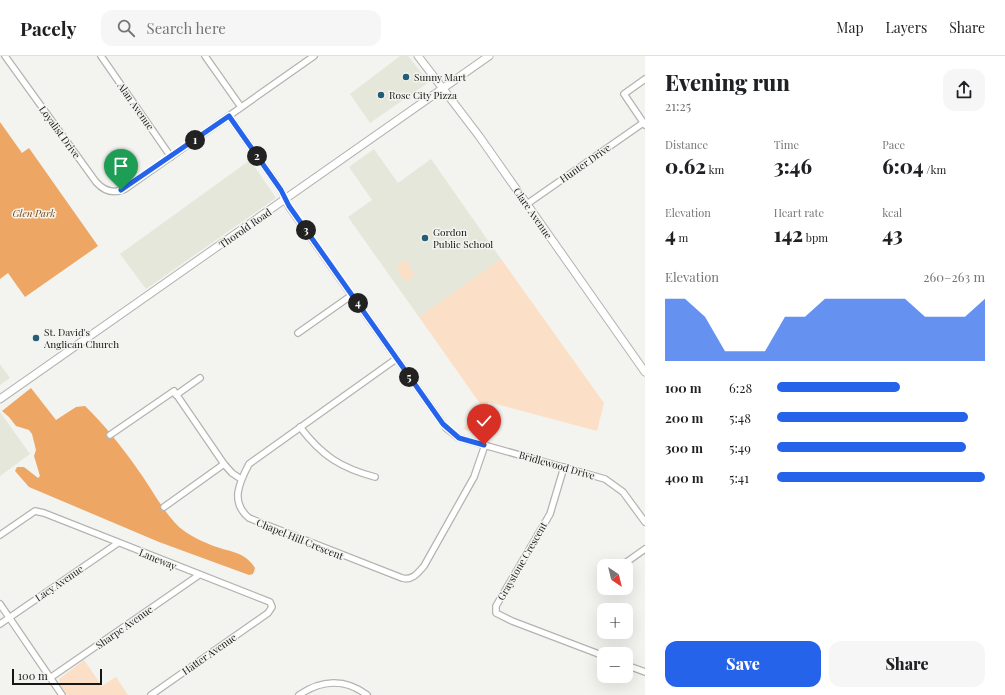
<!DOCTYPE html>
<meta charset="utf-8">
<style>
body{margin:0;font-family:"Playfair Display",serif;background:#f6f6f6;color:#202124;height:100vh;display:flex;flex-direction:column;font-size:15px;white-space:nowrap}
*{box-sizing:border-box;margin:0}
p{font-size:13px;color:#757577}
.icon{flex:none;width:22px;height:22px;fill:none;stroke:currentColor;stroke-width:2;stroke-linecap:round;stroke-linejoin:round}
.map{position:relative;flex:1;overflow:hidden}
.drawer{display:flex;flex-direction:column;background:#fff;width:360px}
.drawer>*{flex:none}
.needle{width:26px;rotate:145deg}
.buttons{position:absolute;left:597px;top:503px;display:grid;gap:8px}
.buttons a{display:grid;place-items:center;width:36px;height:36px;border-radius:8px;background:#fff;box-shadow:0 4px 16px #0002;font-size:20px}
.scale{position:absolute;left:12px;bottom:10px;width:90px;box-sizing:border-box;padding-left:4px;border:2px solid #161715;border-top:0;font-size:11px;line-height:14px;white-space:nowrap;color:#161715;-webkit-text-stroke:3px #f3f4ef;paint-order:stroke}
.pin{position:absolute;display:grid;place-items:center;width:34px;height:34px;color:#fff;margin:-41px -17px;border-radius:50% 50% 50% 0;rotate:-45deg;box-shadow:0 0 4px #0007}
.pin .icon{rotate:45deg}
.km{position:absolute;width:20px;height:20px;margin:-10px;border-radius:50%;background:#222;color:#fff;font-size:11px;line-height:20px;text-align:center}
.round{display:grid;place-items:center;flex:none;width:42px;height:42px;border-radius:12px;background:#f6f6f6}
.headline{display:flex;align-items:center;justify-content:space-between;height:68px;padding:0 20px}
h1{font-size:22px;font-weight:800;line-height:30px}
.stats{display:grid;grid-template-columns:repeat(3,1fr);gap:6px;height:68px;padding:4px 20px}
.stats div{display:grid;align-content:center}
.stats b{font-size:20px;font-weight:800}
.stats small{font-size:11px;font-weight:400}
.stats p{font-size:11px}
.chart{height:112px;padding:8px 20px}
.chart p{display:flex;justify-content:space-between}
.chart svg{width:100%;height:72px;margin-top:4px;fill:#2563eb;opacity:.7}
.cta{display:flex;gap:8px;margin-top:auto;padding:8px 20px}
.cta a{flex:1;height:46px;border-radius:12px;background:#2563eb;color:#fff;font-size:16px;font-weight:800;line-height:46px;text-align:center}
.cta a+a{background:#f6f6f6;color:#202124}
ul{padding:0 20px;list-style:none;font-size:13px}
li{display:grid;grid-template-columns:64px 48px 1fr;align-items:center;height:30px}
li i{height:10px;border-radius:5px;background:#2563eb}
header{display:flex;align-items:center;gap:24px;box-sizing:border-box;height:56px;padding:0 20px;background:#fff;border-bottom:1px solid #e0e0e0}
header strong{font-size:19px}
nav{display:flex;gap:22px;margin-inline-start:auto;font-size:14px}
.search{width:280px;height:36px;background:#f6f6f6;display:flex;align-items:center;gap:10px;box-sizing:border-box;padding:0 14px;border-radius:12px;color:#757577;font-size:15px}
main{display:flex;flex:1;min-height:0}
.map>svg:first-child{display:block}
.built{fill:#e6e7db}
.green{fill:#fcdfc7}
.forest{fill:#eda663}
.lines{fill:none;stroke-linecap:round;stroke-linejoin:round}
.minor-casing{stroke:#b3b4b0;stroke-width:8}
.tertiary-casing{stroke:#b3b4b0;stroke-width:9}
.minor{stroke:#fff;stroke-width:5.5}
.tertiary{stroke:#fff;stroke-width:7}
.route-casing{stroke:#fff;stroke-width:8}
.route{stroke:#2563eb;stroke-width:5}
.poi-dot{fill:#235d76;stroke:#f3f4ef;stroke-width:1.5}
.labels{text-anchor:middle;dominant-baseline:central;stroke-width:3;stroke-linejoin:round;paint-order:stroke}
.poi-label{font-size:10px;fill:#161715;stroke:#f3f4ef;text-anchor:start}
.street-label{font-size:10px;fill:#161715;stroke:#f3f4ef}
.park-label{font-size:10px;font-style:italic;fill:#784a18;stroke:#f3f4ef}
</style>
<header>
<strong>Pacely</strong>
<div class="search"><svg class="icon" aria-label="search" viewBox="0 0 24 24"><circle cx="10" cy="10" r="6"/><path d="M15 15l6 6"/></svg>Search here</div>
<nav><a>Map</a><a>Layers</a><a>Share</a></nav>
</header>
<main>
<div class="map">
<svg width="645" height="639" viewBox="0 0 645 639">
<rect width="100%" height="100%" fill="#f3f4ef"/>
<!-- built -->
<g class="built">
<path d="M 400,0 L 408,0 L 429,26 L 370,67 L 350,38 Z"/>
<path d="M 374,93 L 398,127 L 431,103 L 501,203 L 419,261 L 348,161 L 372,144 L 349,111 Z"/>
<path d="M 250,104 L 276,142 L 146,233 L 120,198 Z"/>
<path d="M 0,308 L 10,322 L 0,329 Z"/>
<path d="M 0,356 L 30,398 L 0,420 Z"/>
</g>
<!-- green -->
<g class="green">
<path d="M 501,203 L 604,347 L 597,375 L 488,346 L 480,378 L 463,373 L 481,349 L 419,261 Z"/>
<path d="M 404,204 L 409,207 L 408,209 L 413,216 L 413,221 L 408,225 L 404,224 L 397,214 L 399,208 Z"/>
<path d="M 84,604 L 102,630 L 116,621 L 128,639 L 67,639 L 60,629 L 59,623 Z"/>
</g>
<!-- forest -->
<g class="forest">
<path d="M 0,66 L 22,97 L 29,92 L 98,190 L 25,241 L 8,217 L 0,223 Z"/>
<path d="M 31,332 L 56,364 L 76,351 L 85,350 C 103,367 122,391 136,411 C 151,431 161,453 179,471 C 187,478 201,485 211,489 C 228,496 245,495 255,512 L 253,518 L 249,519 L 159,486 L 29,431 L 15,415 L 17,411 L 24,411 L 38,422 L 40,420 L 34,400 L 36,394 L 32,378 L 29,374 L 16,370 L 9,361 L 2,355 Z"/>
</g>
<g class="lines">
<!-- minor casing -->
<g class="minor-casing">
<g id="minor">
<path d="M 5,0 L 96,126 C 104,135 114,138 125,133 L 314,0"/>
<path d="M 101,0 L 171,101"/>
<path d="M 205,0 L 241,51"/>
<path d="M 229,60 L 281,134 L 289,151 L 446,372 L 459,382 L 605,423 L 623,436 L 645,466"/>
<path d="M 645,69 L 624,38 L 645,23"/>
<path d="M 527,148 L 643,67"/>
<path d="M 298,277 L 352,239"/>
<path d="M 396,303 L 249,408 C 239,427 230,446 249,462 L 402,522 C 412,525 418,517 424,510 L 474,421 L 485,389"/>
<path d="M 176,339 L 200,322"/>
<path d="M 300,371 C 322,400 341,412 375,421"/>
<path d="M 110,379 L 174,335 L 224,408 L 232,417 L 241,423"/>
<path d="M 564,411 L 550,458 L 496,550 L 496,557 L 512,565 L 604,600"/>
<path d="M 164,451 L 224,408"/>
<path d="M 0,479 L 35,455 L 44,457 L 270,546 L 272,551 L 268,557 L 151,639"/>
<path d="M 621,510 L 645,493"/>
<path d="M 0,548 L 62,639"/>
<path d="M 0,568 L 118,487"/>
<path d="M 626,609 L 645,616"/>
<path d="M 50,622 L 199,519"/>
<path d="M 299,639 C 321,624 345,622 367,639"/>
</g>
</g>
<!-- tertiary casing -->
<g class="tertiary-casing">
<g id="tertiary">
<path d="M 418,0 L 479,80 L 645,316"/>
<path d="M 0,343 L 489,0"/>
</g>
</g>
<!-- minor -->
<use href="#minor" class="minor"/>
<!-- tertiary -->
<use href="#tertiary" class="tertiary"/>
</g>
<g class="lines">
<!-- route casing -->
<g class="route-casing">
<path id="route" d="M 121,134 L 229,60 L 281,134 L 289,150 L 443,368 L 459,382 L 484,389"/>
</g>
<!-- route -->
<use href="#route" class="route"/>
</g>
<!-- markers -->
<g class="poi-dot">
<circle cx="406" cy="21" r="4"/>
<circle cx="381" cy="39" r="4"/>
<circle cx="425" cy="182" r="4"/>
<circle cx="36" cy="282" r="4"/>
</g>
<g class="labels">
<!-- poi labels -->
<g class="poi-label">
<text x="414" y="21">Sunny Mart</text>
<text x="389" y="39">Rose City Pizza</text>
<text x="433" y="176">Gordon<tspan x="433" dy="12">Public School</tspan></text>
<text x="44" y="276">St. David's<tspan x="44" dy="12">Anglican Church</tspan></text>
</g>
<!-- street labels -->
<g class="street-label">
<text transform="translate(136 50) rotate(55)">Alan Avenue</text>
<text transform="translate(60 76) rotate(54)">Loyalist Drive</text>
<text transform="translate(585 107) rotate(-35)">Hunter Drive</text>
<text transform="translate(533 157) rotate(55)">Clare Avenue</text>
<text transform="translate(245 172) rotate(-35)">Thorold Road</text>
<text transform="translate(557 409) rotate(16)">Bridlewood Drive</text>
<text transform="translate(300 483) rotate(22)">Chapel Hill Crescent</text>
<text transform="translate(158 503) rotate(22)">Laneway</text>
<text transform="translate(522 505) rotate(-60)">Graystone Crescent</text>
<text transform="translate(59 527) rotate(-34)">Lacy Avenue</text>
<text transform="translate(124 571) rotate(-35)">Sharpe Avenue</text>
<text transform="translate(209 598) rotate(-35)">Hatter Avenue</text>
</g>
<!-- park labels -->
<g class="park-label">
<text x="34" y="157">Glen Park</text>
</g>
</g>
</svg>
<div class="buttons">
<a><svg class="needle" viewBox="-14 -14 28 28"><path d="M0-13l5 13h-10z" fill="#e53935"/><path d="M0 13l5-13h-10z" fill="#757577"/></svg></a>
<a>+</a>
<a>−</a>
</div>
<div class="scale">100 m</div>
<div class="pin" style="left:121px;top:134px;background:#1e9e55"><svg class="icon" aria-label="arrive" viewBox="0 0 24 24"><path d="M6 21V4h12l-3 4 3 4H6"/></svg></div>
<div class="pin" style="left:484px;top:389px;background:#d93025"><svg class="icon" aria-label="check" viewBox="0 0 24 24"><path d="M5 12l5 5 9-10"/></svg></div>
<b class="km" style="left:195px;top:84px">1</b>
<b class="km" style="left:257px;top:100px">2</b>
<b class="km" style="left:306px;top:174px">3</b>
<b class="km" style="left:358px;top:247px">4</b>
<b class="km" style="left:409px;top:321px">5</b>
</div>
<section class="drawer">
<div class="headline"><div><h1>Evening run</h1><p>21:25</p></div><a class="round"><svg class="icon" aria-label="share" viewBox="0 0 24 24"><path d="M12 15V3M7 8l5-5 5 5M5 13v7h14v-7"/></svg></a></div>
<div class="stats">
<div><p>Distance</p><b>0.62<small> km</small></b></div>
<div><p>Time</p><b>3:46</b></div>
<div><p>Pace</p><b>6:04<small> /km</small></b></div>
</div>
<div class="stats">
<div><p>Elevation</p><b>4<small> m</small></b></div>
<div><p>Heart rate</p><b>142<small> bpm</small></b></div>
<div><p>kcal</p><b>43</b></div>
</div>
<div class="chart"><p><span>Elevation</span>260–263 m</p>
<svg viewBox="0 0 160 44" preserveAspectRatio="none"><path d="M0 44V6L10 6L20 17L30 38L40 38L50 38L60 17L70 17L80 6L90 6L100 6L110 6L120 6L130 17L140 17L150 17L160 6V44z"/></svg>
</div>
<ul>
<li><b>100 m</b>6:28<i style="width:59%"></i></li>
<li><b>200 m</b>5:48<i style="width:92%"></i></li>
<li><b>300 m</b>5:49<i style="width:91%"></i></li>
<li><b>400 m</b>5:41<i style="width:100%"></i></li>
</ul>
<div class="cta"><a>Save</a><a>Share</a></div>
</section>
</main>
